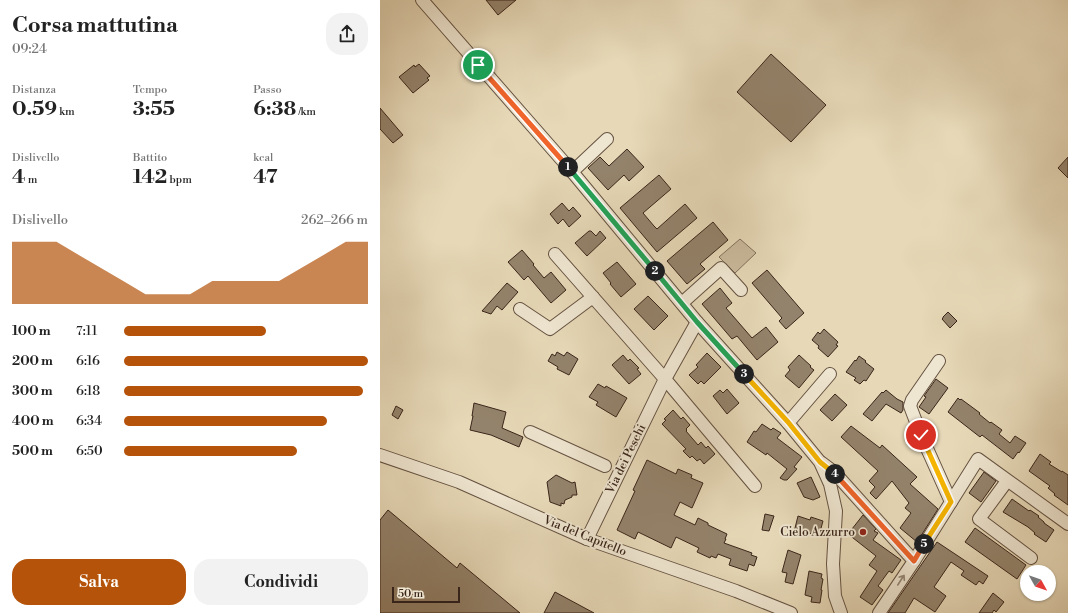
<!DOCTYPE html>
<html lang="it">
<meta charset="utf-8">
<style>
body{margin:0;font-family:"Libre Bodoni",serif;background:#f2f2f2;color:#222;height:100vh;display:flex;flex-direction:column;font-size:15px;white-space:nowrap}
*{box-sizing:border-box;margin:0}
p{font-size:13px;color:#767676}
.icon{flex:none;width:22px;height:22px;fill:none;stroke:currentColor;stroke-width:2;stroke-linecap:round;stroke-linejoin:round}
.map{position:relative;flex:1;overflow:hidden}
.sheet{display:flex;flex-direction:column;background:#fff;width:380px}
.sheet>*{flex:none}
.needle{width:26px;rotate:130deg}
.tools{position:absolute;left:640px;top:565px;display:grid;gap:8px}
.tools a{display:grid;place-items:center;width:36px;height:36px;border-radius:50%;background:#fff;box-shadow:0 1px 3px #0004;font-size:20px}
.scale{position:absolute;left:12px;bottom:10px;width:68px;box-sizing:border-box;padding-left:4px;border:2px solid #3a251a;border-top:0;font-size:11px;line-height:14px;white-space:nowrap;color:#3a251a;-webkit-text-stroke:3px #efe6d1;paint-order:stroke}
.pin{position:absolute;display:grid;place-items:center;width:34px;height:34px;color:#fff;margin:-17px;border:2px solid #fff;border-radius:50%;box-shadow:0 1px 4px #0007}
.km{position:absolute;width:20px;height:20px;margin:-10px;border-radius:50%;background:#222;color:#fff;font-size:11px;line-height:20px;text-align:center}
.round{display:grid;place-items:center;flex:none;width:42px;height:42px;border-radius:16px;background:#f2f2f2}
.headline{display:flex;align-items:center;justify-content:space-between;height:68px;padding:0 12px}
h1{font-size:22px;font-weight:800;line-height:30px}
.figures{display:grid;grid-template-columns:repeat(3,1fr);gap:6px;height:68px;padding:4px 12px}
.figures div{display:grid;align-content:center}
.figures b{font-size:20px;font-weight:800}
.figures small{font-size:11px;font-weight:400}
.figures p{font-size:11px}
.chart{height:112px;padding:8px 12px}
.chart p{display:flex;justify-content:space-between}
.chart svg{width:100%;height:72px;margin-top:4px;fill:#b45309;opacity:.7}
.button{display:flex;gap:8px;margin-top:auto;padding:8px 12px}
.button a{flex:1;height:46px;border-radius:16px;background:#b45309;color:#fff;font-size:16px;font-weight:800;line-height:46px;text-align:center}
.button a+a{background:#f2f2f2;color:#222}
ul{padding:0 12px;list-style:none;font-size:13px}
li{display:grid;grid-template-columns:64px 48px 1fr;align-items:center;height:30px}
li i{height:10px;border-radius:5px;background:#b45309}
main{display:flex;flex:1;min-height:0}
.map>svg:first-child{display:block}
.green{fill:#caba9d;stroke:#82705c}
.building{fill:#94836c;stroke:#3a251a}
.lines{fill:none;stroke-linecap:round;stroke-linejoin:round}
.minor-casing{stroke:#655242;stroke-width:14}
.minor{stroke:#efe6d1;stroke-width:12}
.oneway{stroke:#948676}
.split-1-casing{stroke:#fff;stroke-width:8}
.split-2-casing{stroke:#fff;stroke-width:8}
.split-3-casing{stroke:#fff;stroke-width:8}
.split-4-casing{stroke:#fff;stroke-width:8}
.split-5-casing{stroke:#fff;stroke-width:8}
.split-6-casing{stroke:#fff;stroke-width:8}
.split-1{stroke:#f0652b;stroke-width:5}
.split-2{stroke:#22a559;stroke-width:5}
.split-3{stroke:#22a559;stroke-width:5}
.split-4{stroke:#f5b400;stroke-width:5}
.split-5{stroke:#f0652b;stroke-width:5}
.split-6{stroke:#f5b400;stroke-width:5}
.poi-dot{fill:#8f2418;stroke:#efe6d1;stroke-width:1.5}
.labels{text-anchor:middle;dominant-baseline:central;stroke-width:3.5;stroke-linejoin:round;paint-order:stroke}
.street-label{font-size:12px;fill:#3a251a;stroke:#efe6d1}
.poi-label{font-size:12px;fill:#3a251a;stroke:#efe6d1;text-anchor:end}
</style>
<main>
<section class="sheet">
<div class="headline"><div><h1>Corsa mattutina</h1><p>09:24</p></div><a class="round"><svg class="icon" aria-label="share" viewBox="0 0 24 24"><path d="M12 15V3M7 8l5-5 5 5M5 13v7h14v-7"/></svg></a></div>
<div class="figures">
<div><p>Distanza</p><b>0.59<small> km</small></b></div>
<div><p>Tempo</p><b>3:55</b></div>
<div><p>Passo</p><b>6:38<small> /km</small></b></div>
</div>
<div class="figures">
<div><p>Dislivello</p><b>4<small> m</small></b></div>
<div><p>Battito</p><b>142<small> bpm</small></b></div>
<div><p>kcal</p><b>47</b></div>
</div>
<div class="chart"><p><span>Dislivello</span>262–266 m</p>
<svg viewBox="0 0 160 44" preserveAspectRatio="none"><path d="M0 44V6L10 6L20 6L30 14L40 22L50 30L60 38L70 38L80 38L90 30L100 30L110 30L120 30L130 22L140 14L150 6L160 6V44z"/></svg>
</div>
<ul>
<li><b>100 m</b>7:11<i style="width:58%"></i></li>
<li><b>200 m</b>6:16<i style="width:100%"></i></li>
<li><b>300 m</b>6:18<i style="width:98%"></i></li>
<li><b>400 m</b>6:34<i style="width:83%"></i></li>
<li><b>500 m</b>6:50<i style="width:71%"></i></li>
</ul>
<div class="button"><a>Salva</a><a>Condividi</a></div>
</section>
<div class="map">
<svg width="688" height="613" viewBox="0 0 688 613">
<rect width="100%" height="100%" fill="#e7d9b8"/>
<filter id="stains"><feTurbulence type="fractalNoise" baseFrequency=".005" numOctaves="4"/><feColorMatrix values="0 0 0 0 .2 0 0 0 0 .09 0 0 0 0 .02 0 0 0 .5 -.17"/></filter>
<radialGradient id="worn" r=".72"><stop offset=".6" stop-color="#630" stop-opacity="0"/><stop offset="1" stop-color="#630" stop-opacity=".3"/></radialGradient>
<!-- green -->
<path class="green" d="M 360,239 L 376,253 L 355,273 L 339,257 Z"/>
<!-- building -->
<g class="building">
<path d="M 106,0 L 136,0 L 118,15 Z"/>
<path d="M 391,54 L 446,105 L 411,142 L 357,92 Z"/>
<path d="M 39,64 L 50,76 L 47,78 L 49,80 L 33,93 L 19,77 L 34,65 L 35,67 Z"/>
<path d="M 0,108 L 23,135 L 13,143 L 0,129 Z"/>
<path d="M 247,149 L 264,167 L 249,181 L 244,175 L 228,190 L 208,168 L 220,157 L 229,166 Z"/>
<path d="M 688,157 L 688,178 L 678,168 Z"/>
<path d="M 279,175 L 291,189 L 263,213 L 274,226 L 277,229 L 305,204 L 317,218 L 277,252 L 240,208 Z"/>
<path d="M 182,203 L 189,211 L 193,207 L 201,216 L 189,227 L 183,219 L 178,224 L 170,214 Z"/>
<path d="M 333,222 L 348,240 L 320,264 L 325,269 L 307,284 L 287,261 Z"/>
<path d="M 209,231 L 211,231 L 216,236 L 220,231 L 226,238 L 207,256 L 195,243 Z"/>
<path d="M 142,250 L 154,264 L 153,265 L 164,278 L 171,272 L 186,290 L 171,303 L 148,276 L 144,280 L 128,262 Z"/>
<path d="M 237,262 L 256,284 L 241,297 L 230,284 L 231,283 L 223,273 Z"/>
<path d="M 387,270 L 424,313 L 406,329 L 399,321 L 402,318 L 372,283 Z"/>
<path d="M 127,283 L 138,292 L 122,310 L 117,306 L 111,314 L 102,311 Z"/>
<path d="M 340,288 L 352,303 L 346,308 L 372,338 L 386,327 L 398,342 L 377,360 L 357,336 L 352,339 L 322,304 Z"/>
<path d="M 268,296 L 288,316 L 274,330 L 254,309 Z"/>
<path d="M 568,312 L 577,321 L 570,328 L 562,319 L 563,318 L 563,317 Z"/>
<path d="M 444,329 L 458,342 L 456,345 L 458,346 L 448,357 L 438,348 L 439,346 L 432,340 L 438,332 L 440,334 Z"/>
<path d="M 177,352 L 184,356 L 187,352 L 198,359 L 189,375 L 177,369 L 178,367 L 168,361 L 172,354 L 175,356 Z"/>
<path d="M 327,353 L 341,367 L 324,384 L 321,381 L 318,384 L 309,375 L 318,367 L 316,365 Z"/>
<path d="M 243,355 L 248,361 L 250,359 L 259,368 L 257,369 L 261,374 L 249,384 L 232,365 Z"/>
<path d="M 419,355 L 431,366 L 430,367 L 434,370 L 419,388 L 405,376 L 410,370 L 408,367 Z"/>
<path d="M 479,356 L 486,361 L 485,362 L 494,369 L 486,381 L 484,380 L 480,384 L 474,380 L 476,378 L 466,372 L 475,360 L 476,361 Z"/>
<path d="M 556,379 L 568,388 L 549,414 L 539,407 L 546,397 L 544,396 Z"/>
<path d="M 218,384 L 225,388 L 226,386 L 247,398 L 236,417 L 216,405 L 218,402 L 209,397 Z"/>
<path d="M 347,389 L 359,403 L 347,414 L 333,396 L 340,390 L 343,393 Z"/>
<path d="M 506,390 L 517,399 L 523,402 L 523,410 L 521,413 L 506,404 L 492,421 L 483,414 L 502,392 L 503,393 Z"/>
<path d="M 455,394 L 467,405 L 452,421 L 440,410 Z"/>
<path d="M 578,398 L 580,400 L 581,399 L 600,413 L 599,414 L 610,423 L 611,422 L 622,430 L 619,434 L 630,443 L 635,436 L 646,443 L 639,453 L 638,452 L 633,459 L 602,435 L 600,437 L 568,412 Z"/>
<path d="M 94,403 L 126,412 L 122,428 L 143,437 L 139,447 L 111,435 L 90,430 L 93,416 L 92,416 Z"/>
<path d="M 16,406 L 23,410 L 18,419 L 12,415 Z"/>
<path d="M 293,410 L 301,419 L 303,417 L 310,425 L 306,429 L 307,430 L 306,431 L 318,445 L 321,442 L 326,448 L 328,446 L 335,454 L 324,464 L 320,459 L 317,461 L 312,456 L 310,458 L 303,451 L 306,449 L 282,424 L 286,420 L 284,419 Z"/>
<path d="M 382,424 L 391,430 L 393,428 L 401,433 L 397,438 L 422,457 L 414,467 L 417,469 L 407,480 L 404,480 L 400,478 L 407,469 L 387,453 L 386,455 L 367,442 L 374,431 L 376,432 Z"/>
<path d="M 471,426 L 500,448 L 502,445 L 537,477 L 530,484 L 558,509 L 537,542 L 520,528 L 531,513 L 525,508 L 529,503 L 512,481 L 496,499 L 490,493 L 495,487 L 489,481 L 498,471 L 461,437 Z"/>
<path d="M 660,454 L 671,462 L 669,464 L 682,472 L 682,471 L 688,475 L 688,505 L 674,495 L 675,494 L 668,488 L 670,486 L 649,471 Z"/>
<path d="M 267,460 L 296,474 L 298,469 L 312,475 L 311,478 L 323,483 L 312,508 L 300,502 L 294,515 L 315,525 L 318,518 L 328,523 L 328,525 L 347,534 L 345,539 L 346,539 L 344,543 L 372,553 L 371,555 L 377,557 L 374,566 L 369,564 L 367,571 L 349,565 L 351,559 L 338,554 L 336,558 L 331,556 L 330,558 L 317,552 L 319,548 L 296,537 L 291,548 L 258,532 L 255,539 L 237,530 L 255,491 L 253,490 Z"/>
<path d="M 604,472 L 616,481 L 601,502 L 589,493 Z"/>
<path d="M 176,475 L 192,483 L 195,482 L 197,495 L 192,495 L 192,497 L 185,500 L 184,504 L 181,503 L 181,506 L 170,502 L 167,482 Z"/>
<path d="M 431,477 L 440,497 L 433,500 L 424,497 L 417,483 Z"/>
<path d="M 632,499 L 649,511 L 650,510 L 659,516 L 658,517 L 664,522 L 664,523 L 674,530 L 666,542 L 654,534 L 655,533 L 648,527 L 623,512 Z"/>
<path d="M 8,510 L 77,568 L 80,563 L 140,613 L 0,613 L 0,520 Z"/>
<path d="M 385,514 L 394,516 L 389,531 L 382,530 Z"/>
<path d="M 483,515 L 496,529 L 494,531 L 498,533 L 493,540 L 521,560 L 512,573 L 509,571 L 498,586 L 503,590 L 492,605 L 480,597 L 497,571 L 489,565 L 496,556 L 468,534 Z"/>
<path d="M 418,516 L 430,520 L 431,517 L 443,521 L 440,532 L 436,531 L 436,535 L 429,533 L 428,536 L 414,532 Z"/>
<path d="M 595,528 L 646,565 L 637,579 L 585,542 Z"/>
<path d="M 557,542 L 608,576 L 603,584 L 599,581 L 596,585 L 581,575 L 584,571 L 571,562 L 554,587 L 566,596 L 555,612 L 534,598 L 525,613 L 508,613 Z"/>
<path d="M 408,550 L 421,555 L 413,584 L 405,582 L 407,573 L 402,572 Z"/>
<path d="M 429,571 L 442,574 L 441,578 L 443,579 L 441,590 L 442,590 L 440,603 L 431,602 L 432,597 L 425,595 Z"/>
<path d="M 175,592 L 214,613 L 164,613 Z"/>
<path d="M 613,593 L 624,602 L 616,612 L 614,610 L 612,613 L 599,613 Z"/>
</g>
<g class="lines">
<!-- minor casing -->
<g class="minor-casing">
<g id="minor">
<path d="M 42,0 L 189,168 L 317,322 L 408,423 L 440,462 L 450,484 L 456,511 L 453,564 L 455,596 L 461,613"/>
<path d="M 192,172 L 227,139"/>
<path d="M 175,254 L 285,379 L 375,486"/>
<path d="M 302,303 L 341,268 L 361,290"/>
<path d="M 140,309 L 170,329 L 213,297"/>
<path d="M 408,423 L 450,374"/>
<path d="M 150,432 L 225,466"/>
<path d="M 0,455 L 79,482 L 207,539 L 356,591 L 411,613"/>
<path d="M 442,463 L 454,472 L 534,561 L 499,613"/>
<path d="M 627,481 L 599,519 L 651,558"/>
<path d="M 571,502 L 598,459 L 688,524"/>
<path d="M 207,539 L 285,379 L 317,322"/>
<path d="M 534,561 L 571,502 L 541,435 L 530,406 L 532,400 L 559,361"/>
</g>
</g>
<!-- minor -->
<use href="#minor" class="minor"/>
</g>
<!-- one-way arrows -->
<defs><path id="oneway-shaft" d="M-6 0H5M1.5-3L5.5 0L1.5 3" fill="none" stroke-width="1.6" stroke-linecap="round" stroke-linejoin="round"/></defs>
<use class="oneway" href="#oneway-shaft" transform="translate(521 580) rotate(-57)"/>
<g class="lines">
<!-- split-1 casing -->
<g class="split-1-casing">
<path id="split-1" d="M 98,65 L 188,167"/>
</g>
<!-- split-2 casing -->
<g class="split-2-casing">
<path id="split-2" d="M 188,167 L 275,271"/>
</g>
<!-- split-3 casing -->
<g class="split-3-casing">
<path id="split-3" d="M 275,271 L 317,322 L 364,374"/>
</g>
<!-- split-4 casing -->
<g class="split-4-casing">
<path id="split-4" d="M 364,374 L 408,422 L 440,462 L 455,474"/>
</g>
<!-- split-5 casing -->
<g class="split-5-casing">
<path id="split-5" d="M 455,474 L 534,561 L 544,544"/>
</g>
<!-- split-6 casing -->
<g class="split-6-casing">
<path id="split-6" d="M 541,435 L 571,502 L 544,544"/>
</g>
<!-- split-1 -->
<use href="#split-1" class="split-1"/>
<!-- split-2 -->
<use href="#split-2" class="split-2"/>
<!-- split-3 -->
<use href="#split-3" class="split-3"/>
<!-- split-4 -->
<use href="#split-4" class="split-4"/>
<!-- split-5 -->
<use href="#split-5" class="split-5"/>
<!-- split-6 -->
<use href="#split-6" class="split-6"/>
</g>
<!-- markers -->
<circle class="poi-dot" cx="483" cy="532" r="4"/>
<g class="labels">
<!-- street labels -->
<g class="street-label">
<text transform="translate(246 459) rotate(-64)">Via dei Peschi</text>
<text transform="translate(205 536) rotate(22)">Via del Capitello</text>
</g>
<!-- poi labels -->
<g class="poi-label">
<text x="475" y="532">Cielo Azzurro</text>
</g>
</g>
<rect width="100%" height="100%" filter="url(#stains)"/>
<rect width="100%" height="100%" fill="url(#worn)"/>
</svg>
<div class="tools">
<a><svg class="needle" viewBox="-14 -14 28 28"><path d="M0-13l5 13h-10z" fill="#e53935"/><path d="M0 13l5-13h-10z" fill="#767676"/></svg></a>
</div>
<div class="scale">50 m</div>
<div class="pin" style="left:98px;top:65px;background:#1e9e55"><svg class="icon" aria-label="arrive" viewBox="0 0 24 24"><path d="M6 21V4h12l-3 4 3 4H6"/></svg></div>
<div class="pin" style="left:541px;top:435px;background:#d93025"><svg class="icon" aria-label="check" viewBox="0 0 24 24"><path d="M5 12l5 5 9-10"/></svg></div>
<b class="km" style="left:188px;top:167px">1</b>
<b class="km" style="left:275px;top:271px">2</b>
<b class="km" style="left:364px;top:374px">3</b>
<b class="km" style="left:455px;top:474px">4</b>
<b class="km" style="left:544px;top:544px">5</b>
</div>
</main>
